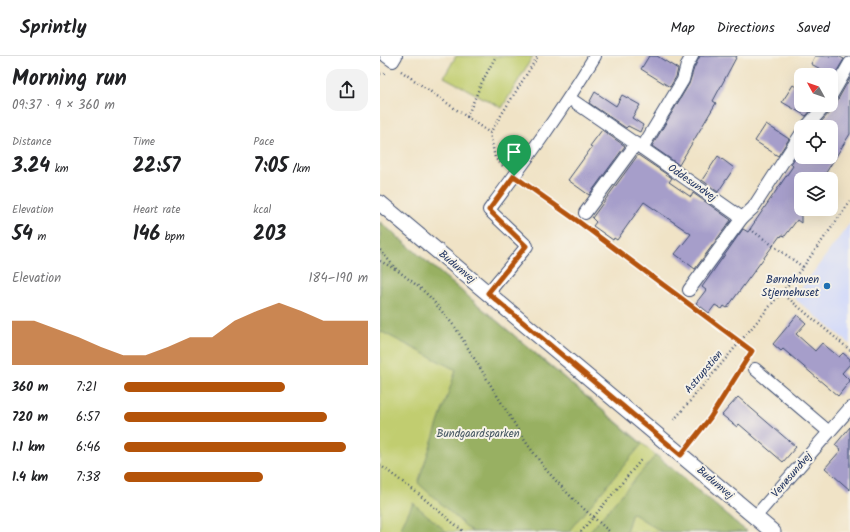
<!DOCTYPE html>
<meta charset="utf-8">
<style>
body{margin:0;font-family:Kalam,sans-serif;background:#f2f2f2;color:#202124;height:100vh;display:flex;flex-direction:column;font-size:15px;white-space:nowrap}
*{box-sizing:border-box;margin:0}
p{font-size:13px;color:#757577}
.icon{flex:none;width:22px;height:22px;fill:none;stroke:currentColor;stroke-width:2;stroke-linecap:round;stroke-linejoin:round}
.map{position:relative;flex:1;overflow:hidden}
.panel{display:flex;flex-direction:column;background:#fff;width:380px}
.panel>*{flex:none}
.needle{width:26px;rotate:310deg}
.tools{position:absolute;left:414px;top:12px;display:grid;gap:8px}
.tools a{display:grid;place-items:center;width:44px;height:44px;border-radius:8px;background:#fff;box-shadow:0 4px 16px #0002;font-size:20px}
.pin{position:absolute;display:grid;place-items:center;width:34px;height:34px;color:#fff;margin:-41px -17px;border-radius:50% 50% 50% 0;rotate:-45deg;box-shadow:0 0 4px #0007}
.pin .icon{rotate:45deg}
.round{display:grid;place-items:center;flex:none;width:42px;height:42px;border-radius:12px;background:#f2f2f2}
.headline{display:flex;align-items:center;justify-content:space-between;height:68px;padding:0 12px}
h1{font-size:22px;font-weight:700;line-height:30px}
.figures{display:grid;grid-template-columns:repeat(3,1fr);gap:6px;height:68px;padding:4px 12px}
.figures div{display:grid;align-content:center}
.figures b{font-size:20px;font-weight:700}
.figures small{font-size:11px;font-weight:400}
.figures p{font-size:11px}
.chart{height:112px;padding:8px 12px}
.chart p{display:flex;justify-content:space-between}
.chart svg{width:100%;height:72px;margin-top:4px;fill:#b45309;opacity:.7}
ul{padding:0 12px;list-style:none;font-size:13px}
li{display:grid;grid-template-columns:64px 48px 1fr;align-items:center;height:30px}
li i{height:10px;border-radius:5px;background:#b45309}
header{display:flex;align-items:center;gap:24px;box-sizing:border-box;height:56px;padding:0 20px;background:#fff;border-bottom:1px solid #e0e0e0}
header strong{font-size:19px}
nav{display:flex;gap:22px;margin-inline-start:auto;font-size:14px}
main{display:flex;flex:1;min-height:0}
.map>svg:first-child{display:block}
.built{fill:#d2d9f9}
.green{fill:#c1cd6f;stroke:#6e7e66}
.forest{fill:#98b062;stroke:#5a7060}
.building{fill:#a69eca}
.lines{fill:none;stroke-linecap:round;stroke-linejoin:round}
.minor-casing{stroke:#3b4a6e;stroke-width:14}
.tertiary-casing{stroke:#3b4a6e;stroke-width:17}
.path{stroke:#3b4a6e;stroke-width:2.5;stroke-dasharray:1 3;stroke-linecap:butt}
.minor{stroke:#fff;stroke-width:12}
.tertiary{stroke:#fff;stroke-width:15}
.route-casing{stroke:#fff;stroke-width:8}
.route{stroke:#b45309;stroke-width:5}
.poi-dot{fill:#1f6fb2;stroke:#f7f3e8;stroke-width:1.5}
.labels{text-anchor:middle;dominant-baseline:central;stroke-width:4;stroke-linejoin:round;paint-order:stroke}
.street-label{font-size:11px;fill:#1b2f5e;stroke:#f7f3e8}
.poi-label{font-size:11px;fill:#1b2f5e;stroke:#f7f3e8;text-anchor:end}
.park-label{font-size:11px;fill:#445662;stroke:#f7f3e8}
</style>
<header>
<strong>Sprintly</strong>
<nav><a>Map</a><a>Directions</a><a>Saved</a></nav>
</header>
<main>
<section class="panel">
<div class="headline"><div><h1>Morning run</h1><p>09:37 · 9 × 360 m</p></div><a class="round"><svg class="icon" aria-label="share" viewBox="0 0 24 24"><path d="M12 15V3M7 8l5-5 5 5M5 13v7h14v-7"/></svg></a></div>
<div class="figures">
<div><p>Distance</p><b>3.24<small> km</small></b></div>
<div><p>Time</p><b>22:57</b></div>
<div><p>Pace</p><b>7:05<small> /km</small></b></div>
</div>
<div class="figures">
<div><p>Elevation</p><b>54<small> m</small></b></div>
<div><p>Heart rate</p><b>146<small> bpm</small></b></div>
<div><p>kcal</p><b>203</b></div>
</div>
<div class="chart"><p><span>Elevation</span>184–190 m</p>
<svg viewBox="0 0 160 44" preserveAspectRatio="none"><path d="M0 44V17L10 17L20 22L30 27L40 33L50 38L60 38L70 33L80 27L90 27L100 17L110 11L120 6L130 11L140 17L150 17L160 17V44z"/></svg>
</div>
<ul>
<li><b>360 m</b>7:21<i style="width:66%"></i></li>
<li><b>720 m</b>6:57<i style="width:83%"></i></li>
<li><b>1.1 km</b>6:46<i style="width:91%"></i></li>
<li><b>1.4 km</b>7:38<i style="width:57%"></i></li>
</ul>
</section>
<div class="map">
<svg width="470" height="476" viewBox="0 0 470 476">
<rect width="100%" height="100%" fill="#f7f3e8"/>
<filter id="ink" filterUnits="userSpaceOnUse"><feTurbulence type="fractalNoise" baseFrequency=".025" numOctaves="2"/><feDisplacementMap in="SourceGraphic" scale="8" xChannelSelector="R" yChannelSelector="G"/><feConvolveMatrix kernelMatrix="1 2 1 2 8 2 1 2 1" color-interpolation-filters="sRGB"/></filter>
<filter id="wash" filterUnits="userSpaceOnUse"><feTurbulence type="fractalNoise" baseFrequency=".012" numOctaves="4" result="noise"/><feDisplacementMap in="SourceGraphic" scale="16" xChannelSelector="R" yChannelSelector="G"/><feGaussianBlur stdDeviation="0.9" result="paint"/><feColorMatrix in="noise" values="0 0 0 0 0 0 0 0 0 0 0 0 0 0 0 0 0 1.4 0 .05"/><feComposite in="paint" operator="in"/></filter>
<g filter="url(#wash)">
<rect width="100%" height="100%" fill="#f0e3c6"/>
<!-- built -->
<path class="built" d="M 470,167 L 470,288 L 414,242 Z"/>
<!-- green -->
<g class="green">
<path d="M 76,0 L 153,0 L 122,52 L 64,21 Z"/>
<path d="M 0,166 L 367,476 L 0,476 Z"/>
</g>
<!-- forest -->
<g class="forest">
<path d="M 0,166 L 262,388 L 188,476 L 92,476 L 38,427 L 76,314 L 0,275 Z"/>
<path d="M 276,399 L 367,476 L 282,476 L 252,457 L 246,476 L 209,476 Z"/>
<path d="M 33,447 L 67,476 L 26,476 L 21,471 Z"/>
</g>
<g id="blocks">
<!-- building -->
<g class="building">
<path d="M 269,0 L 277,0 L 298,13 L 296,21 L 290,31 L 261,13 Z"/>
<path d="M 320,0 L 357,0 L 333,45 L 336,47 L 299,109 L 272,90 L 309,28 L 314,12 Z"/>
<path d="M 435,0 L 458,0 L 464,3 L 454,20 L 431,8 Z"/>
<path d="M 470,22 L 470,78 L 442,123 L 421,123 L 421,167 L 417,164 L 405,180 L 402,179 L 401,181 L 400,180 L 347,252 L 344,250 L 342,253 L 335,249 L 329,257 L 316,247 L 326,234 L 322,231 L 363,173 L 368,176 L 413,110 L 411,108 L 419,95 L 421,96 L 421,101 L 451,101 L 451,71 L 444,71 L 439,68 L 452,54 Z"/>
<path d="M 413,29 L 421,34 L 421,49 L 436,49 L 426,60 L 402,46 Z"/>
<path d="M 215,36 L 236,50 L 242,39 L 260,49 L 252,62 L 263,69 L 260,76 L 248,70 L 246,72 L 209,47 Z"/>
<path d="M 386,68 L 409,83 L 398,100 L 375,85 Z"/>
<path d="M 222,74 L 245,90 L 209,139 L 188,124 L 212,91 L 210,90 Z"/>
<path d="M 258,99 L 292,122 L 289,126 L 311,141 L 313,137 L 351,164 L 315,213 L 295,198 L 311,178 L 264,146 L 237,184 L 234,182 L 233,184 L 213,170 L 216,166 L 212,162 Z"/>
<path d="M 338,100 L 354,112 L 338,136 L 322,124 Z"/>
<path d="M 417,259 L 426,267 L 416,278 L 435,295 L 442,287 L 459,301 L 463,297 L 470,303 L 470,308 L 462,317 L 470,325 L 458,340 L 403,293 L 401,295 L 393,288 Z"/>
<path d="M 358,341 L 416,391 L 403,406 L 359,368 L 357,371 L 342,359 Z"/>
<path d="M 470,371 L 470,434 L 445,412 L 461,394 L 455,389 Z"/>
</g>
</g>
</g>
<g filter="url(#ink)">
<use href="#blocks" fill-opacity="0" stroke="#3b4a6e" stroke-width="1"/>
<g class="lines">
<!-- minor casing -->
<g class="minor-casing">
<g id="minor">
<path d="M 6,0 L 13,5 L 16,0"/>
<path d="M 451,40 L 470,7"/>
<path d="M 189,42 L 256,88"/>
<path d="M 426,71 L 446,49"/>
<path d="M 262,92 L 362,162"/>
<path d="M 205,157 L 256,88 L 262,92 L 303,24 L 307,9 L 312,0"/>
<path d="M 309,234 L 362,162 L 373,152 L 421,78"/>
<path d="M 108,237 L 147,190 L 109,154 C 147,103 182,55 215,0"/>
<path d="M 375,313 L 449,376"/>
<path d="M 375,461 L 470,352"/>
</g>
</g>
<!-- tertiary casing -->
<g class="tertiary-casing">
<path id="tertiary" d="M 0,147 L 393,476"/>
</g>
<!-- path -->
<g class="path">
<path d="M 21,15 L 110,77 L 115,102 L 124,111"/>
<path d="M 0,18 L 7,17"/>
<path d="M 87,61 L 101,28 L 116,0"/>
<path d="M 110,77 L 158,0"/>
<path d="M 145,128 L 193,162"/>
<path d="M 205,171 L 296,238"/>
<path d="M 370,173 L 423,211"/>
<path d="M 0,194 L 17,214 L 39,231 L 49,240 L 75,271 L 145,385 L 167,415 L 195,445 L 230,476"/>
<path d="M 0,205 L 15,213"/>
<path d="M 402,237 L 470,294"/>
<path d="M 308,247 L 372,295 L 368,301"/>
<path d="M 294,364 L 423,211 L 470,146"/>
<path d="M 310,388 L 330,362 L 362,311"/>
<path d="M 0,409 L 36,436 L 84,476"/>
<path d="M 201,476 L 261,404"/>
</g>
<!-- minor -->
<use href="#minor" class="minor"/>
<!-- tertiary -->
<use href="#tertiary" class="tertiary"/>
</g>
</g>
<g class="lines" filter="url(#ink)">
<!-- route casing -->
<g class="route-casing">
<path id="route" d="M 134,120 L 199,166 L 372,295 L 330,362 L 301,399 L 108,237 L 146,190 L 109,154 Z"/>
</g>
<!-- route -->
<use href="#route" class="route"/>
</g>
<!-- markers -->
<circle class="poi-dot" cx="447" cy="230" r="4"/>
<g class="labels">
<!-- street labels -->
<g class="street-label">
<text transform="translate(312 127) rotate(35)">Oddesundvej</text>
<text transform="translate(77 211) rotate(40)">Budumvej</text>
<text transform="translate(324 316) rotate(-50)">Astrupstien</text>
<text transform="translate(412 419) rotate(-49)">Venøsundvej</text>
<text transform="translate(335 427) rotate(40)">Budumvej</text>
</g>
<!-- poi labels -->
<g class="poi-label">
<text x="439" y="224">Børnehaven<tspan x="439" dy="13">Stjernehuset</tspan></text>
</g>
<!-- park labels -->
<g class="park-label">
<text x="98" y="378">Bundgaardsparken</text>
</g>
</g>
</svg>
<div class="tools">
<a><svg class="needle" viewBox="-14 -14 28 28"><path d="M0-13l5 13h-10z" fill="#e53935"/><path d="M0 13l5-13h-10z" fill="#757577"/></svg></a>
<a><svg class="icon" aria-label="locate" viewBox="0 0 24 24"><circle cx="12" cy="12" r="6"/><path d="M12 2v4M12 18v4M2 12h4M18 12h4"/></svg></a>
<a><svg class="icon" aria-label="layers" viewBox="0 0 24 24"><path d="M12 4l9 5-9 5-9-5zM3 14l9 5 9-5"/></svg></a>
</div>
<div class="pin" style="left:134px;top:120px;background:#1e9e55"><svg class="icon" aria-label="arrive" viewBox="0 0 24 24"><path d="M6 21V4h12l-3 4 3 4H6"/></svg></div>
</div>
</main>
